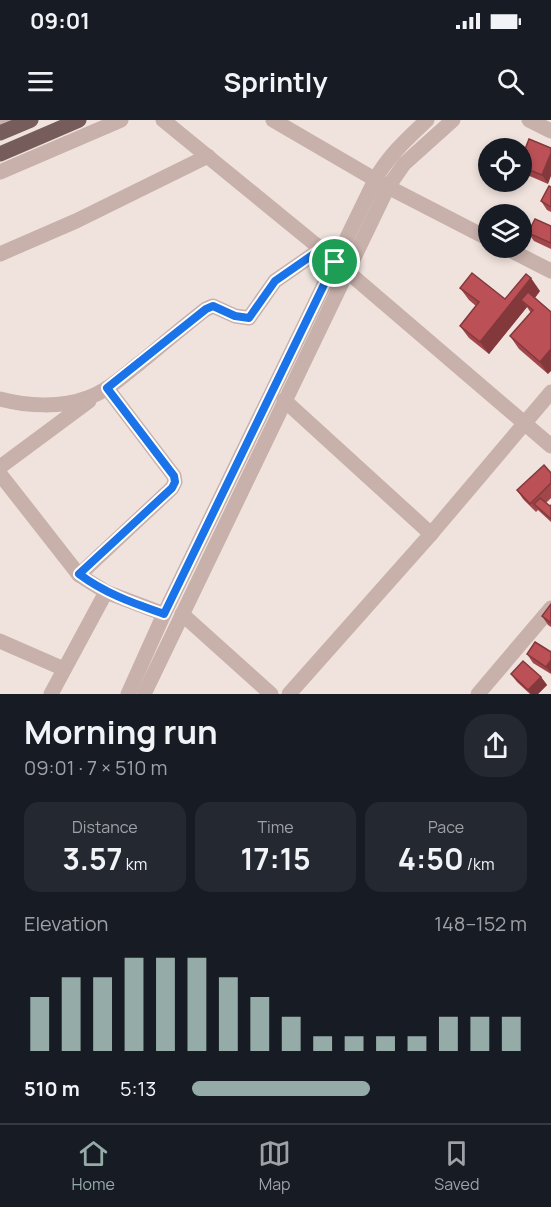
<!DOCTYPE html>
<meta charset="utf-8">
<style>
body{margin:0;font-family:Manrope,sans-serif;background:#242831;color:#f1f3f6;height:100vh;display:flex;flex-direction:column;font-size:22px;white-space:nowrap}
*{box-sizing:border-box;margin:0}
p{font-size:20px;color:#9ea1a6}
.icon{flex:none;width:33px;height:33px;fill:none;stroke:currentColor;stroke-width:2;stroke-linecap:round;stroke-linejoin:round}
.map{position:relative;height:574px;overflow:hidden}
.panel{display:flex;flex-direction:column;background:#171b24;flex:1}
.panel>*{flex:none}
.controls{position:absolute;left:478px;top:18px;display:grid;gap:12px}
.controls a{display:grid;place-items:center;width:54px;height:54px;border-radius:50%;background:#171b24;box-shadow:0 3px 9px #0003;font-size:30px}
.pin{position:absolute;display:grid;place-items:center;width:51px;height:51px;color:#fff;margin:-26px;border:3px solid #fff;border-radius:50%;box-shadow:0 2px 6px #0007}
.round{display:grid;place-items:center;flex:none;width:63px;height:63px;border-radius:24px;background:#242831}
.summary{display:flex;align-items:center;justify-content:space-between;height:102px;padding:0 24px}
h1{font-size:33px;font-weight:700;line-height:45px}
.metrics{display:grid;grid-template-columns:repeat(3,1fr);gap:9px;height:102px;padding:6px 24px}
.metrics div{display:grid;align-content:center;border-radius:15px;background:#242831;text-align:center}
.metrics b{font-size:30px;font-weight:700}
.metrics small{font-size:16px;font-weight:400}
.metrics p{font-size:16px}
.chart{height:168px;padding:12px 24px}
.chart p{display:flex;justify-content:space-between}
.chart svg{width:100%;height:108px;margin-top:6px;stroke:#94aba8;stroke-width:6}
ul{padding:0 24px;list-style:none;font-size:20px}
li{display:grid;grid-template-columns:96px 72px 1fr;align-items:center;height:45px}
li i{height:15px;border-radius:8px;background:#94aba8}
.status{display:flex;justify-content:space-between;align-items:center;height:42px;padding:0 30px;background:#171b24;direction:ltr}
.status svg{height:16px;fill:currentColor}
header{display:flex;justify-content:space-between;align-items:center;height:78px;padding:0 24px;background:#171b24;font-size:27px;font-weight:700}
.tabs{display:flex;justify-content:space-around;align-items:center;height:84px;border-top:2px solid #363941;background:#171b24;font-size:16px;color:#9ea1a6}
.tabs a{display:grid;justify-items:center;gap:3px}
.tabs .active{color:#94aba8}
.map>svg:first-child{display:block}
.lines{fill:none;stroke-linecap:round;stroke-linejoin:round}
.minor{stroke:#c8b0ab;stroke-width:15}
.major{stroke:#765d5c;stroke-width:15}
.wall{fill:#a1464a}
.shaded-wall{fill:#83393c}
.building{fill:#bb5156;stroke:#83393c;stroke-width:1.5}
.route-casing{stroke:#fff;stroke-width:12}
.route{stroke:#1a73e8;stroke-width:8}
</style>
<div class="status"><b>09:01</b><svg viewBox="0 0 49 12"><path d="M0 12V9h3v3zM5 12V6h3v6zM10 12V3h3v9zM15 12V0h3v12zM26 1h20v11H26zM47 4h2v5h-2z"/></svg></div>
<header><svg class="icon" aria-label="menu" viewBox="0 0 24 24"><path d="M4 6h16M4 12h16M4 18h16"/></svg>Sprintly<svg class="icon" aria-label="search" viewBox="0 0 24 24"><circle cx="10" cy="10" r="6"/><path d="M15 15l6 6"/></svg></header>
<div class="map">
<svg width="551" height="574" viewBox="0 0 551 574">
<rect width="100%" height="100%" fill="#f0e3de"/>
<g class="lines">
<!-- minor -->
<g class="minor">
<path d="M 163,0 L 321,129 L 551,326"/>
<path d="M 273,0 L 388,67 L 489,119"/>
<path d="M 529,0 L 551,11"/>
<path d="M 0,4 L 10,0"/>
<path d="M 0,52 L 121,0"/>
<path d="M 506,128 L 551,151"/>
<path d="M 0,134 L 76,101 L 208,36"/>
<path d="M 0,279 C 27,286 61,288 87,278 C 108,271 124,255 141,242 C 163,224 184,206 206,189 L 213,186 L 235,196 L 249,198 L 275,161 L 321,129"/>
<path d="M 284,280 L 431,414"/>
<path d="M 0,347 L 89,281"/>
<path d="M 0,354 L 79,455 L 106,472 L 164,494"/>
<path d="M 79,455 L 172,368 L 175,362 L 174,356 L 107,268"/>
<path d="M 182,494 L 271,574"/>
<path d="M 0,521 L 64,549"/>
<path d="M 51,574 L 106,472"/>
<path d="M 128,574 L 164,494 L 375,60 C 388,36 407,19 427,0"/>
<path d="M 144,574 L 388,67 L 404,44 L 453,0"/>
<path d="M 289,574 L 431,414 L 551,272"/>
<path d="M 478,574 L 551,488"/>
</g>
<!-- major -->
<g class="major">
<path d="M 0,13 L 31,0"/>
<path d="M 0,34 L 79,0"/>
</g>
</g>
<!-- wall -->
<g class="wall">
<path d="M 529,19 L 548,64 L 525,54 L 522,50 L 522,37 Z"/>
<path d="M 551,67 L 551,92 L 547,90 L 541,81 Z"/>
<path d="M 551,106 L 551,129 L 534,121 L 528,113 Z"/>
<path d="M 460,168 L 505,179 L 540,171 L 535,178 L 548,254 L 519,229 L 510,216 L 531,193 L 527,187 L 489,234 L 469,218 L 460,206 L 476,186 L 469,180 Z"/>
<path d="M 551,353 L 551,378 L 546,383 L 550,386 L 551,385 L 551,402 L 538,390 L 536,392 L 523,379 L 517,370 Z"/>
<path d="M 551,484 L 551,507 L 548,505 L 542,496 Z"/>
<path d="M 551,532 L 551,554 L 533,543 L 527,534 Z"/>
<path d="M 511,554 L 541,557 L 547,565 L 538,574 L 530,574 L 517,562 Z"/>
</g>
<!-- shaded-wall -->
<g class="shaded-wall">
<path d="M 551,33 L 551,56 L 548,64 L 542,55 Z"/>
<path d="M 531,158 L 540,171 L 528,186 L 521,180 L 527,187 L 489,234 L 480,222 Z"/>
<path d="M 551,229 L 551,251 L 548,254 L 540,242 Z"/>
<path d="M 551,540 L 551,553 L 546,547 Z"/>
<path d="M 541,557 L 547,565 L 538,574 L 531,574 L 528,570 Z"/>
</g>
<!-- building -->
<g class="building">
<path d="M 529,19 L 551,28 L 551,33 L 542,55 L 522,47 L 522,37 Z"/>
<path d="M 549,66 L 551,67 L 551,87 L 541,81 Z"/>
<path d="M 535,99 L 551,106 L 551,123 L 528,113 Z"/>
<path d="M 472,153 L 505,179 L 526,154 L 531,158 L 480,222 L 460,206 L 479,182 L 460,168 Z"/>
<path d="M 528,172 L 551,192 L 551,229 L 540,242 L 510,216 L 533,190 L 521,180 Z"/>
<path d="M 544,345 L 551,353 L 551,363 L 530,384 L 517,370 Z"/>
<path d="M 540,378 L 550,386 L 551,385 L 551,399 L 534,384 Z"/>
<path d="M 551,484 L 551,503 L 542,496 Z"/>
<path d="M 535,522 L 551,532 L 551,540 L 546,547 L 527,534 Z"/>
<path d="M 523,541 L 541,557 L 528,570 L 511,554 Z"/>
</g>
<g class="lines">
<!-- route casing -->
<g class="route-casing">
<path id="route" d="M 321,129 L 335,142 L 164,494 C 133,483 106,474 79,454 L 172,368 L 175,362 L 174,356 L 107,268 L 206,189 L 213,186 L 235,196 L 249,198 L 275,161 Z"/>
</g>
<!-- route -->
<use href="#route" class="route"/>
</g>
</svg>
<div class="controls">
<a><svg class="icon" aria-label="locate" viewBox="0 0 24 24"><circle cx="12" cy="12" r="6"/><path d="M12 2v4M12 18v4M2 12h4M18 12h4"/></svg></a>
<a><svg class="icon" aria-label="layers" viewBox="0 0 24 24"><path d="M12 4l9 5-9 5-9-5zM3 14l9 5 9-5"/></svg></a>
</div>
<div class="pin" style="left:335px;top:142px;background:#1e9e55"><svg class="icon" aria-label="arrive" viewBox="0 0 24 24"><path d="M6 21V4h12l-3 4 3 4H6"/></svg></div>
</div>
<section class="panel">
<div class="summary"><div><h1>Morning run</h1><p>09:01 · 7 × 510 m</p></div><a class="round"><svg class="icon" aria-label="share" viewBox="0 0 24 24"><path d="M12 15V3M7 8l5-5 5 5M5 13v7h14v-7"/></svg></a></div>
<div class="metrics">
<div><p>Distance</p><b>3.57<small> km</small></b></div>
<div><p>Time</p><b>17:15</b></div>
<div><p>Pace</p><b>4:50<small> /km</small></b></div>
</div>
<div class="chart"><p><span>Elevation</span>148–152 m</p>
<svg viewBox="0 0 160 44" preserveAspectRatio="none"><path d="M5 44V22M15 44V14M25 44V14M35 44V6M45 44V6M55 44V6M65 44V14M75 44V22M85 44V30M95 44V38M105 44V38M115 44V38M125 44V38M135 44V30M145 44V30M155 44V30"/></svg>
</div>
<ul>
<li><b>510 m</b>5:13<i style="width:53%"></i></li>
</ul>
</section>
<nav class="tabs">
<a class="active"><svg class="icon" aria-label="home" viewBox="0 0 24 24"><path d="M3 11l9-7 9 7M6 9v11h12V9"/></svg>Home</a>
<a><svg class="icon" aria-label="map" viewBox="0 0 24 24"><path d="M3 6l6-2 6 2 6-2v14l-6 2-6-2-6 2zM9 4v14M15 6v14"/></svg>Map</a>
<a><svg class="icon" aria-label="saved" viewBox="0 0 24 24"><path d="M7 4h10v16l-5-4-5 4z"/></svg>Saved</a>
</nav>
